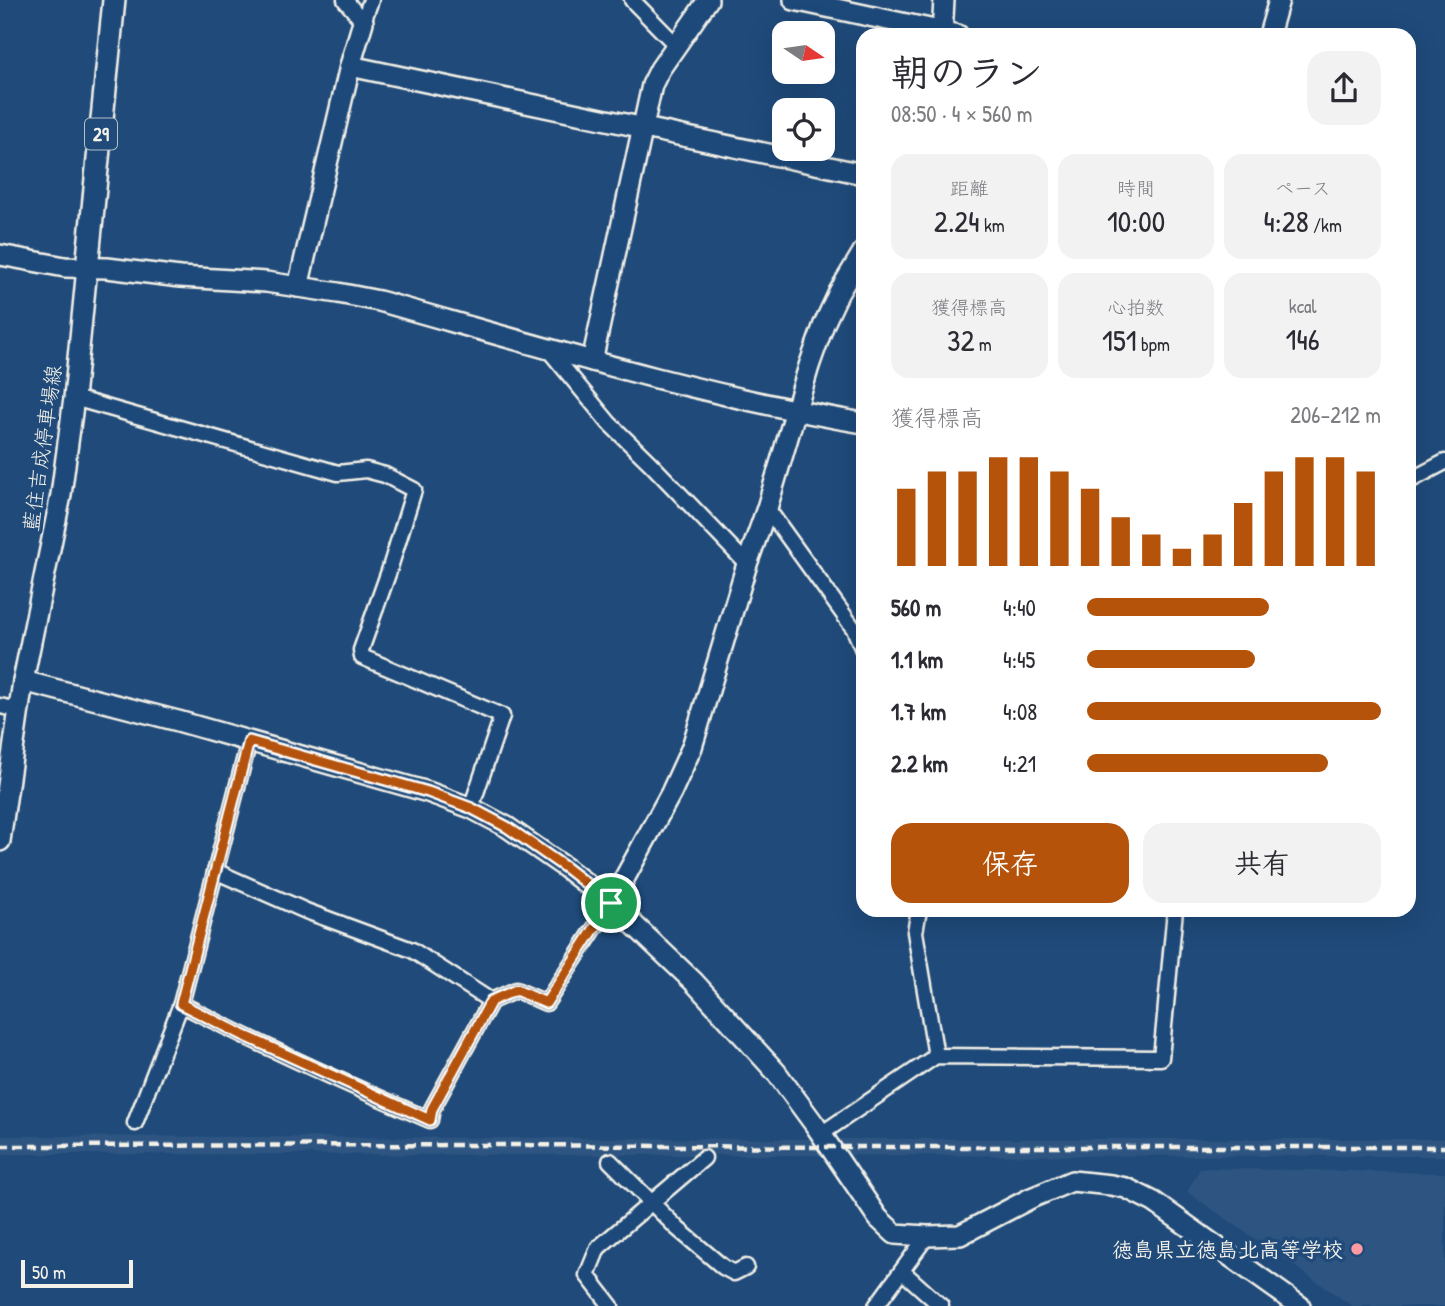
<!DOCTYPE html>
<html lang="ja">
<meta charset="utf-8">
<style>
body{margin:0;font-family:"Patrick Hand","Klee One",sans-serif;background:#f2f2f3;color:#2b2b33;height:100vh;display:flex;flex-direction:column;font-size:26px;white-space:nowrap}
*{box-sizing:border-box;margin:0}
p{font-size:23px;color:#7c7c81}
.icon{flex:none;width:38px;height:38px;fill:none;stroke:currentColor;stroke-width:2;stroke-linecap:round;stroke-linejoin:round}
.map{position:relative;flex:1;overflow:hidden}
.details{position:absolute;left:856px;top:28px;width:560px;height:889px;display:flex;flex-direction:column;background:#fff;border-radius:21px;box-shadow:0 7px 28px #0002}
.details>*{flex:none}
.needle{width:46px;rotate:103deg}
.controls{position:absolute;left:772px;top:21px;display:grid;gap:14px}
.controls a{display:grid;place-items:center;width:63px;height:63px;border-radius:14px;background:#fff;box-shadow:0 7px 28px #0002;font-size:35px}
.scale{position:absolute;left:21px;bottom:18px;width:112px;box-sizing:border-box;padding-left:7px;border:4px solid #f4f1e8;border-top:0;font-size:19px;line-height:24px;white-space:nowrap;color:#f4f1e8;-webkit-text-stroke:5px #1f4a7a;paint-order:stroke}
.pin{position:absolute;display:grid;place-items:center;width:60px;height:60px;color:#fff;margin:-30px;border:4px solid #fff;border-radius:50%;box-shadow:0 2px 7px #0007}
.round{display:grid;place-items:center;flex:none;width:74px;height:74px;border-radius:21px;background:#f2f2f3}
.summary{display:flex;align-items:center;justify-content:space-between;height:119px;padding:0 35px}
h1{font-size:38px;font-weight:600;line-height:52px}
.stats{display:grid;grid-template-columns:repeat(3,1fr);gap:10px;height:119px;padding:7px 35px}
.stats div{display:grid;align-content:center;border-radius:18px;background:#f2f2f3;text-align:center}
.stats b{font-size:30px;font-weight:600}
.stats small{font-size:19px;font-weight:400}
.stats p{font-size:19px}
.chart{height:196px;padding:14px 35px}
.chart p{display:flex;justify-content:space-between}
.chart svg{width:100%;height:126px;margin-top:7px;stroke:#b45309;stroke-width:6}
.action{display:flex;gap:14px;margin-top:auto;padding:14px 35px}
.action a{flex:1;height:80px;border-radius:21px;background:#b45309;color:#fff;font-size:28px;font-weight:600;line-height:80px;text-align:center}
.action a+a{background:#f2f2f3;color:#2b2b33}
ul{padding:0 35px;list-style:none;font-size:23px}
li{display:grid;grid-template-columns:112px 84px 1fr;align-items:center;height:52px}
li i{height:18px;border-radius:9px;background:#b45309}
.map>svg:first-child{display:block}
.built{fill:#2d5581}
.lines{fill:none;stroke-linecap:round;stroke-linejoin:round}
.street-casing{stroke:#f4f1e8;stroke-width:19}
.secondary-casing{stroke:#f4f1e8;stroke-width:24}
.primary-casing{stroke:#f4f1e8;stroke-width:26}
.street{stroke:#1f4a7a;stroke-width:14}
.secondary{stroke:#1f4a7a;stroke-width:19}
.primary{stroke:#1f4a7a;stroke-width:21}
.rail{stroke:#f4f1e8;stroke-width:4.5;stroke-dasharray:10 5;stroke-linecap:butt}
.route-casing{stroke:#fff;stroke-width:14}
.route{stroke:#b45309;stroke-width:9}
.poi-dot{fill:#ff9aa2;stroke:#1f4a7a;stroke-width:2.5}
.labels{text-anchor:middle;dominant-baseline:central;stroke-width:7;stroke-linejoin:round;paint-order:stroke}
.shield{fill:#1f4a7a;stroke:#b4bfc7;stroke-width:2}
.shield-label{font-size:19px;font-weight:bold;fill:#f4f1e8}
.street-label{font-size:21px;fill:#f4f1e8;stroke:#1f4a7a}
.poi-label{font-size:21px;font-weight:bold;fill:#f4f1e8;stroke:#1f4a7a;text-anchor:end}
</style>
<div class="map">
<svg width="1445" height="1306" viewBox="0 0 1445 1306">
<rect width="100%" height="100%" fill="#1f4a7a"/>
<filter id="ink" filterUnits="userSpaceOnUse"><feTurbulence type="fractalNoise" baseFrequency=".0143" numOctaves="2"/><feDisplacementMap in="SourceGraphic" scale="14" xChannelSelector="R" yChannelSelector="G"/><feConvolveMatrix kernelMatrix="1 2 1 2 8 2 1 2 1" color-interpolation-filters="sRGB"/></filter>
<g filter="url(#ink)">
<!-- built -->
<g class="built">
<path d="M 0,1136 L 825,1139 L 1445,1139 L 1445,1156 L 0,1154 Z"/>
<path d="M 1200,1168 L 1445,1173 L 1445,1306 L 1352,1306 L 1187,1192 Z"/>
</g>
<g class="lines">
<!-- street casing -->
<g class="street-casing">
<g id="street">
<path d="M 345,0 L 363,22"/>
<path d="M 632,0 L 676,45"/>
<path d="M 363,22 L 371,0"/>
<path d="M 548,349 L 609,423 L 650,463 L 747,564"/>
<path d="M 74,398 L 338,473 L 366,470 L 385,475 L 414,490 L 389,571 L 361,650 L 362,657 L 502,716 L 471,808"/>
<path d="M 1409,481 L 1445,462"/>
<path d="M 767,508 L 854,629 L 863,650"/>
<path d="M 0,706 L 19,710"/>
<path d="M 249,741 L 181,1004 C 262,1046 346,1084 430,1120 L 432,1109 L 491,1001 L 516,990 L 546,1003 L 611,903"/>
<path d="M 215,871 L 306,911 L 412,950 L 491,1001"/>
<path d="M 919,910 L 915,932 L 936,1056"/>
<path d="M 135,1123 L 181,1004"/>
<path d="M 821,1134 L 936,1056 L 1161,1058 L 1175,910"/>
<path d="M 610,1161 L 678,1229 L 723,1267 L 734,1273 L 746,1267"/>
<path d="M 902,1271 L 941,1306"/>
<path d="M 611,1306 L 587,1275 L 598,1248 L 704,1158"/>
<path d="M 876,1306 L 927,1236"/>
</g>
</g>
<!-- secondary casing -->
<g class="secondary-casing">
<g id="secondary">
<path d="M 794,0 L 958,35"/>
<path d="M 942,35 L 944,0"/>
<path d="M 1269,35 L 1279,0"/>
<path d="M 350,66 L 863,174"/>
<path d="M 0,255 L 65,267 L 107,268 L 180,277 L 266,282 L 338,293 L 379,301 C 539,346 699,395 863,423"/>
<path d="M 298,287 L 350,66 L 363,22"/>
<path d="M 592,361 L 652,85 L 660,69 L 708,0"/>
<path d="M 23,681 L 178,721 L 428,792 L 471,808 L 507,827 L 566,868 L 611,903 L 694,982 L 776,1072 L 815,1125 L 878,1218 L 895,1234 L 927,1236 L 960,1235 L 1031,1198 L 1072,1181 L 1111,1185 L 1126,1188 L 1154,1202 L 1300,1306"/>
<path d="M 0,841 L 23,681 L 61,495 L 74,398 L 87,268"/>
<path d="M 611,903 L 671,793 L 692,747 L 747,564 L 767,508 L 809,366 L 824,324 L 839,292 L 863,252"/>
</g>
</g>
<!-- primary casing -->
<g class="primary-casing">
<path id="primary" d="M 87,268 L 114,0"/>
</g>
<!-- street -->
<use href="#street" class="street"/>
<!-- secondary -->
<use href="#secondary" class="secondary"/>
<!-- primary -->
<use href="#primary" class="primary"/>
<!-- rail -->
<path class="rail" d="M 0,1146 L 506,1145 L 830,1147 L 1445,1147"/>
</g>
</g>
<g class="lines" filter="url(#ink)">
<!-- route casing -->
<g class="route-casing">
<path id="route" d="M 249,741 L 428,792 L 471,808 L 507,827 L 566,868 L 611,903 L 546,1003 L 516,990 L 491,1001 L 432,1109 L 430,1120 L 243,1035 L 181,1004 Z"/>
</g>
<!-- route -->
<use href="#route" class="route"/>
</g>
<!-- markers -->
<circle class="poi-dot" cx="1357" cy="1249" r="7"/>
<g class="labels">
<!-- shield labels -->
<rect class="shield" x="85" y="118.5" width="32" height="31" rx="5"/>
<g class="shield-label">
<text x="101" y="134">29</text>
</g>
<!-- street labels -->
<g class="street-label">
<text transform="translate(42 448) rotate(-82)">藍住吉成停車場線</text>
</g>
<!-- poi labels -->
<g class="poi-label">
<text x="1343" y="1249">徳島県立徳島北高等学校</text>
</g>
</g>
</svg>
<div class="controls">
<a><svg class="needle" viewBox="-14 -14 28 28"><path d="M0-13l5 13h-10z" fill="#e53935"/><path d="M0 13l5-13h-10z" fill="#7c7c81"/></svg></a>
<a><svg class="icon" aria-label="locate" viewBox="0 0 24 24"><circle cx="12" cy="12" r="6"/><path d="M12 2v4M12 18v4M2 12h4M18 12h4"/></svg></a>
</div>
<div class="scale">50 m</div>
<div class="pin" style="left:611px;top:903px;background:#1e9e55"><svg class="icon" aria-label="arrive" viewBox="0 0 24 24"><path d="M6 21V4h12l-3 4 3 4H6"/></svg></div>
<section class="details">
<div class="summary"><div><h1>朝のラン</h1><p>08:50 · 4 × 560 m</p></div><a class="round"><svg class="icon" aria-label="share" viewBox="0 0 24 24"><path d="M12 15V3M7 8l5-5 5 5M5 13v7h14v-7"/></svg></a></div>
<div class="stats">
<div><p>距離</p><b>2.24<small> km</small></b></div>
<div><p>時間</p><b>10:00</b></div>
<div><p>ペース</p><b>4:28<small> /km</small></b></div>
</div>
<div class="stats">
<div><p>獲得標高</p><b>32<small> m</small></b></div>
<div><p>心拍数</p><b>151<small> bpm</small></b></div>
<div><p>kcal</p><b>146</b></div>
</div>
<div class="chart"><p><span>獲得標高</span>206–212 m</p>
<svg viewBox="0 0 160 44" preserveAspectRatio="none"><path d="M5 44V17M15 44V11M25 44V11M35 44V6M45 44V6M55 44V11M65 44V17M75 44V27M85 44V33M95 44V38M105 44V33M115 44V22M125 44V11M135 44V6M145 44V6M155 44V11"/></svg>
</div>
<ul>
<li><b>560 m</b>4:40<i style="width:62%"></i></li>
<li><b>1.1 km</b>4:45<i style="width:57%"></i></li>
<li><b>1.7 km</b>4:08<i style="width:100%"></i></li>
<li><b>2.2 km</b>4:21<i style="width:82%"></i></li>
</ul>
<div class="action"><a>保存</a><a>共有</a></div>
</section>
</div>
